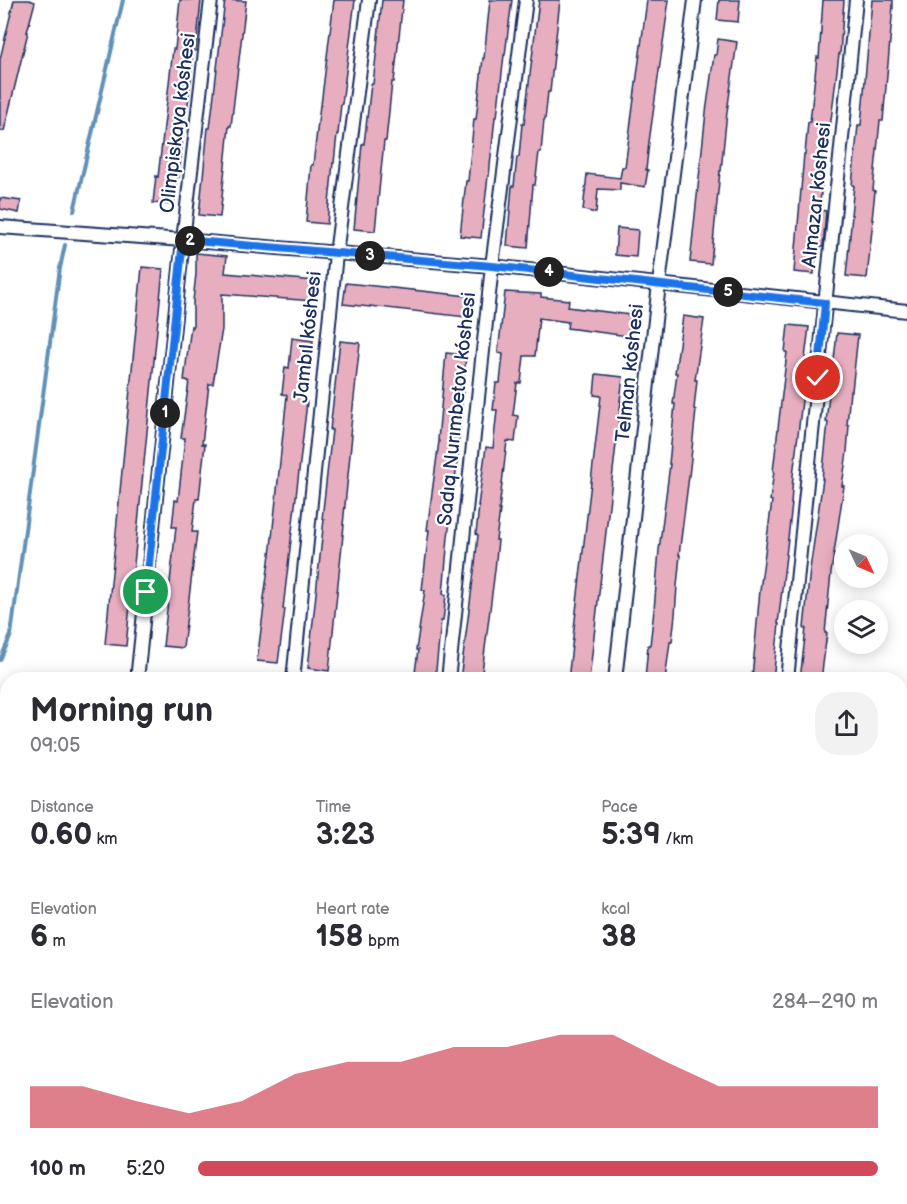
<!DOCTYPE html>
<meta charset="utf-8">
<style>
body{margin:0;font-family:"Balsamiq Sans",sans-serif;background:#f2f2f3;color:#2b2b33;height:100vh;display:flex;flex-direction:column;font-size:22px;white-space:nowrap}
*{box-sizing:border-box;margin:0}
p{font-size:20px;color:#7c7c81}
.icon{flex:none;width:33px;height:33px;fill:none;stroke:currentColor;stroke-width:2;stroke-linecap:round;stroke-linejoin:round}
.map{position:relative;flex:1;overflow:hidden}
.panel{position:absolute;left:0px;top:672px;width:908px;height:532px;display:flex;flex-direction:column;background:#fff;border-radius:24px 24px 0 0;box-shadow:0 3px 15px #0003}
.panel>*{flex:none}
.needle{width:39px;rotate:134deg}
.controls{position:absolute;left:834px;top:534px;display:grid;gap:12px}
.controls a{display:grid;place-items:center;width:54px;height:54px;border-radius:50%;background:#fff;box-shadow:0 3px 15px #0003;font-size:30px}
.pin{position:absolute;display:grid;place-items:center;width:51px;height:51px;color:#fff;margin:-26px;border:3px solid #fff;border-radius:50%;box-shadow:0 2px 6px #0007}
.km{position:absolute;width:30px;height:30px;margin:-15px;border-radius:50%;background:#222;color:#fff;font-size:16px;line-height:30px;text-align:center}
.round{display:grid;place-items:center;flex:none;width:63px;height:63px;border-radius:24px;background:#f2f2f3}
.overview{display:flex;align-items:center;justify-content:space-between;height:102px;padding:0 30px}
h1{font-size:33px;font-weight:800;line-height:45px}
.figures{display:grid;grid-template-columns:repeat(3,1fr);gap:9px;height:102px;padding:6px 30px}
.figures div{display:grid;align-content:center}
.figures b{font-size:30px;font-weight:800}
.figures small{font-size:16px;font-weight:400}
.figures p{font-size:16px}
.chart{height:168px;padding:12px 30px}
.chart p{display:flex;justify-content:space-between}
.chart svg{width:100%;height:108px;margin-top:6px;fill:#d1495b;opacity:.7}
ul{padding:0 30px;list-style:none;font-size:20px}
li{display:grid;grid-template-columns:96px 72px 1fr;align-items:center;height:45px}
li i{height:15px;border-radius:8px;background:#d1495b}
.map>svg:first-child{display:block}
.lines{fill:none;stroke-linecap:round;stroke-linejoin:round}
.stream{stroke:#6191b6;stroke-width:4}
.building{fill:#e7aec0;stroke:#1b2f5e;stroke-width:1.5}
.minor-casing{stroke:#1b2f5e;stroke-width:16}
.minor{stroke:#fff;stroke-width:12}
.route-casing{stroke:#fff;stroke-width:12}
.route{stroke:#1a73e8;stroke-width:8}
.labels{text-anchor:middle;dominant-baseline:central;stroke-width:4.5;stroke-linejoin:round;paint-order:stroke}
.street-label{font-size:20px;fill:#1b2f5e;stroke:#fff}
</style>
<div class="map">
<svg width="907" height="1204" viewBox="0 0 907 1204">
<rect width="100%" height="100%" fill="#fff"/>
<filter id="ink" filterUnits="userSpaceOnUse"><feTurbulence type="fractalNoise" baseFrequency=".0167" numOctaves="2"/><feDisplacementMap in="SourceGraphic" scale="12" xChannelSelector="R" yChannelSelector="G"/><feConvolveMatrix kernelMatrix="1 2 1 2 8 2 1 2 1" color-interpolation-filters="sRGB"/></filter>
<g filter="url(#ink)">
<g class="lines">
<!-- stream -->
<g class="stream">
<path d="M 74,211 L 123,0"/>
<path d="M 0,660 L 11,635 L 60,268 L 65,245"/>
</g>
</g>
<!-- building -->
<g class="building">
<path d="M 14,0 L 29,0 L 35,2 L 27,32 L 28,32 L 4,131 L 0,130 L 0,59 Z"/>
<path d="M 180,0 L 201,0 L 196,51 L 193,50 L 191,79 L 187,112 L 185,112 L 179,177 L 177,177 L 174,205 L 153,203 L 156,176 L 158,177 L 173,49 L 175,49 Z"/>
<path d="M 225,0 L 246,1 L 231,126 L 229,126 L 220,217 L 199,215 L 208,128 L 210,128 Z"/>
<path d="M 334,0 L 355,0 L 342,104 L 341,104 L 338,134 L 337,134 L 334,163 L 333,163 L 327,224 L 306,222 L 311,165 L 313,165 L 320,105 L 321,105 Z"/>
<path d="M 382,0 L 403,0 L 394,82 L 392,82 L 386,141 L 384,141 L 375,231 L 354,229 L 362,144 L 364,144 L 371,84 L 373,84 Z"/>
<path d="M 490,0 L 512,0 L 505,55 L 504,55 L 497,117 L 495,117 L 489,176 L 488,176 L 481,238 L 460,236 L 466,181 L 468,181 L 474,119 L 476,119 L 483,58 L 484,58 Z"/>
<path d="M 539,0 L 560,0 L 550,92 L 548,92 L 545,120 L 544,120 L 541,152 L 539,152 L 535,185 L 533,185 L 528,248 L 507,246 L 512,186 L 514,186 L 517,157 L 519,157 L 522,124 L 524,124 Z"/>
<path d="M 647,0 L 669,0 L 649,142 L 646,170 L 648,170 L 645,187 L 620,183 L 620,190 L 598,189 L 596,213 L 583,210 L 587,174 L 620,178 L 622,167 L 625,167 Z"/>
<path d="M 719,0 L 740,0 L 738,22 L 717,20 Z"/>
<path d="M 823,0 L 844,0 L 840,54 L 839,54 L 831,120 L 830,120 L 827,151 L 826,151 L 819,210 L 826,211 L 823,247 L 817,247 L 814,274 L 794,272 L 804,154 L 805,154 L 808,122 L 810,122 L 817,57 L 819,58 Z"/>
<path d="M 872,0 L 893,0 L 893,6 L 883,121 L 880,121 L 873,190 L 875,191 L 872,220 L 873,220 L 867,278 L 846,276 L 852,215 L 851,215 L 854,185 L 852,185 L 858,125 L 861,125 Z"/>
<path d="M 718,39 L 737,42 L 727,112 L 721,171 L 720,171 L 711,264 L 690,262 L 706,112 L 714,55 L 716,55 Z"/>
<path d="M 0,198 L 21,201 L 19,213 L 0,209 Z"/>
<path d="M 617,228 L 638,230 L 636,257 L 615,255 Z"/>
<path d="M 196,253 L 227,256 L 225,273 L 316,281 L 314,301 L 222,294 L 222,329 L 213,384 L 209,384 L 202,444 L 205,444 L 199,499 L 196,499 L 192,532 L 197,532 L 183,648 L 163,646 L 176,527 L 172,527 L 175,500 L 178,501 L 185,438 L 181,438 L 189,381 L 184,380 L 191,326 L 193,327 L 193,301 L 196,274 Z"/>
<path d="M 142,267 L 163,269 L 126,646 L 105,644 Z"/>
<path d="M 346,283 L 468,296 L 466,317 L 370,306 L 370,307 L 343,304 Z"/>
<path d="M 505,292 L 541,294 L 541,297 L 569,300 L 568,307 L 630,315 L 628,336 L 567,328 L 568,322 L 539,318 L 535,356 L 524,356 L 521,383 L 517,383 L 513,415 L 518,416 L 515,442 L 507,441 L 499,510 L 500,510 L 496,540 L 498,540 L 495,570 L 481,680 L 460,680 L 475,564 L 478,535 L 476,534 L 479,506 L 478,506 L 486,447 L 493,448 L 497,410 L 493,410 L 496,383 L 500,383 L 503,354 L 498,353 Z"/>
<path d="M 683,316 L 704,319 L 695,380 L 697,380 L 694,409 L 696,410 L 690,468 L 679,555 L 680,555 L 677,586 L 675,615 L 672,642 L 670,642 L 665,680 L 645,680 L 648,645 L 650,645 L 654,610 L 659,550 L 670,464 L 669,464 L 675,404 L 673,404 L 677,373 L 675,373 Z"/>
<path d="M 788,325 L 809,327 L 805,358 L 807,359 L 793,476 L 791,504 L 792,504 L 778,624 L 779,624 L 773,680 L 762,680 L 752,678 L 760,590 L 772,501 L 770,500 L 774,471 L 773,471 L 787,352 L 785,352 Z"/>
<path d="M 837,333 L 858,335 L 852,391 L 850,391 L 847,425 L 849,425 L 847,452 L 842,486 L 844,486 L 831,573 L 825,633 L 827,633 L 821,680 L 800,680 L 806,628 L 804,628 L 810,569 L 823,479 L 822,479 L 828,422 L 826,422 L 829,395 L 830,395 Z"/>
<path d="M 292,338 L 313,341 L 310,367 L 306,367 L 302,401 L 307,402 L 283,609 L 285,609 L 278,663 L 257,661 L 264,606 L 263,605 L 271,547 L 287,395 L 282,394 L 285,367 L 289,368 Z"/>
<path d="M 340,341 L 360,343 L 350,435 L 352,435 L 343,525 L 344,525 L 329,671 L 308,668 L 324,519 L 322,519 L 332,430 L 330,430 Z"/>
<path d="M 446,353 L 466,355 L 458,448 L 459,448 L 448,537 L 443,594 L 446,595 L 443,621 L 441,621 L 435,680 L 414,680 L 418,650 L 416,650 L 425,590 L 422,590 L 429,530 L 427,530 L 439,441 L 438,440 Z"/>
<path d="M 596,374 L 623,377 L 620,401 L 621,401 L 589,680 L 568,680 L 601,396 L 594,395 Z"/>
</g>
<g class="lines">
<!-- minor casing -->
<g class="minor-casing">
<g id="minor">
<path d="M 0,227 L 183,240 L 492,266 L 907,311"/>
<path d="M 137,680 L 183,240 L 211,0"/>
<path d="M 293,680 L 336,254 L 369,0"/>
<path d="M 448,680 L 492,266 L 526,0"/>
<path d="M 615,680 L 659,284 L 695,0"/>
<path d="M 787,680 L 856,0"/>
<path d="M 0,721 L 8,722"/>
<path d="M 900,810 L 907,811"/>
<path d="M 0,999 L 8,1000"/>
<path d="M 900,1126 L 907,1056"/>
<path d="M 84,1204 L 85,1197"/>
<path d="M 238,1204 L 238,1197"/>
<path d="M 401,1204 L 401,1197"/>
<path d="M 561,1204 L 562,1197"/>
<path d="M 732,1204 L 733,1197"/>
<path d="M 892,1204 L 893,1197"/>
</g>
</g>
<!-- minor -->
<use href="#minor" class="minor"/>
</g>
</g>
<g class="lines" filter="url(#ink)">
<!-- route casing -->
<g class="route-casing">
<path id="route" d="M 146,592 L 183,240 L 492,266 L 825,303 L 818,378"/>
</g>
<!-- route -->
<use href="#route" class="route"/>
</g>
<g class="labels">
<!-- street labels -->
<g class="street-label">
<text transform="translate(178 123) rotate(-83)">Olimpiskaya kóshesi</text>
<text transform="translate(817 195) rotate(-84)">Almazar kóshesi</text>
<text transform="translate(308 337) rotate(-84)">Jambıl kóshesi</text>
<text transform="translate(630 373) rotate(-84)">Telman kóshesi</text>
<text transform="translate(457 409) rotate(-84)">Sadıq Nurımbetov kóshesi</text>
</g>
</g>
</svg>
<div class="controls">
<a><svg class="needle" viewBox="-14 -14 28 28"><path d="M0-13l5 13h-10z" fill="#e53935"/><path d="M0 13l5-13h-10z" fill="#7c7c81"/></svg></a>
<a><svg class="icon" aria-label="layers" viewBox="0 0 24 24"><path d="M12 4l9 5-9 5-9-5zM3 14l9 5 9-5"/></svg></a>
</div>
<div class="pin" style="left:146px;top:592px;background:#1e9e55"><svg class="icon" aria-label="arrive" viewBox="0 0 24 24"><path d="M6 21V4h12l-3 4 3 4H6"/></svg></div>
<div class="pin" style="left:818px;top:378px;background:#d93025"><svg class="icon" aria-label="check" viewBox="0 0 24 24"><path d="M5 12l5 5 9-10"/></svg></div>
<b class="km" style="left:165px;top:413px">1</b>
<b class="km" style="left:190px;top:241px">2</b>
<b class="km" style="left:370px;top:256px">3</b>
<b class="km" style="left:549px;top:272px">4</b>
<b class="km" style="left:728px;top:292px">5</b>
<section class="panel">
<div class="overview"><div><h1>Morning run</h1><p>09:05</p></div><a class="round"><svg class="icon" aria-label="share" viewBox="0 0 24 24"><path d="M12 15V3M7 8l5-5 5 5M5 13v7h14v-7"/></svg></a></div>
<div class="figures">
<div><p>Distance</p><b>0.60<small> km</small></b></div>
<div><p>Time</p><b>3:23</b></div>
<div><p>Pace</p><b>5:39<small> /km</small></b></div>
</div>
<div class="figures">
<div><p>Elevation</p><b>6<small> m</small></b></div>
<div><p>Heart rate</p><b>158<small> bpm</small></b></div>
<div><p>kcal</p><b>38</b></div>
</div>
<div class="chart"><p><span>Elevation</span>284–290 m</p>
<svg viewBox="0 0 160 44" preserveAspectRatio="none"><path d="M0 44V27L10 27L20 33L30 38L40 33L50 22L60 17L70 17L80 11L90 11L100 6L110 6L120 17L130 27L140 27L150 27L160 27V44z"/></svg>
</div>
<ul>
<li><b>100 m</b>5:20<i style="width:100%"></i></li>
</ul>
</section>
</div>
